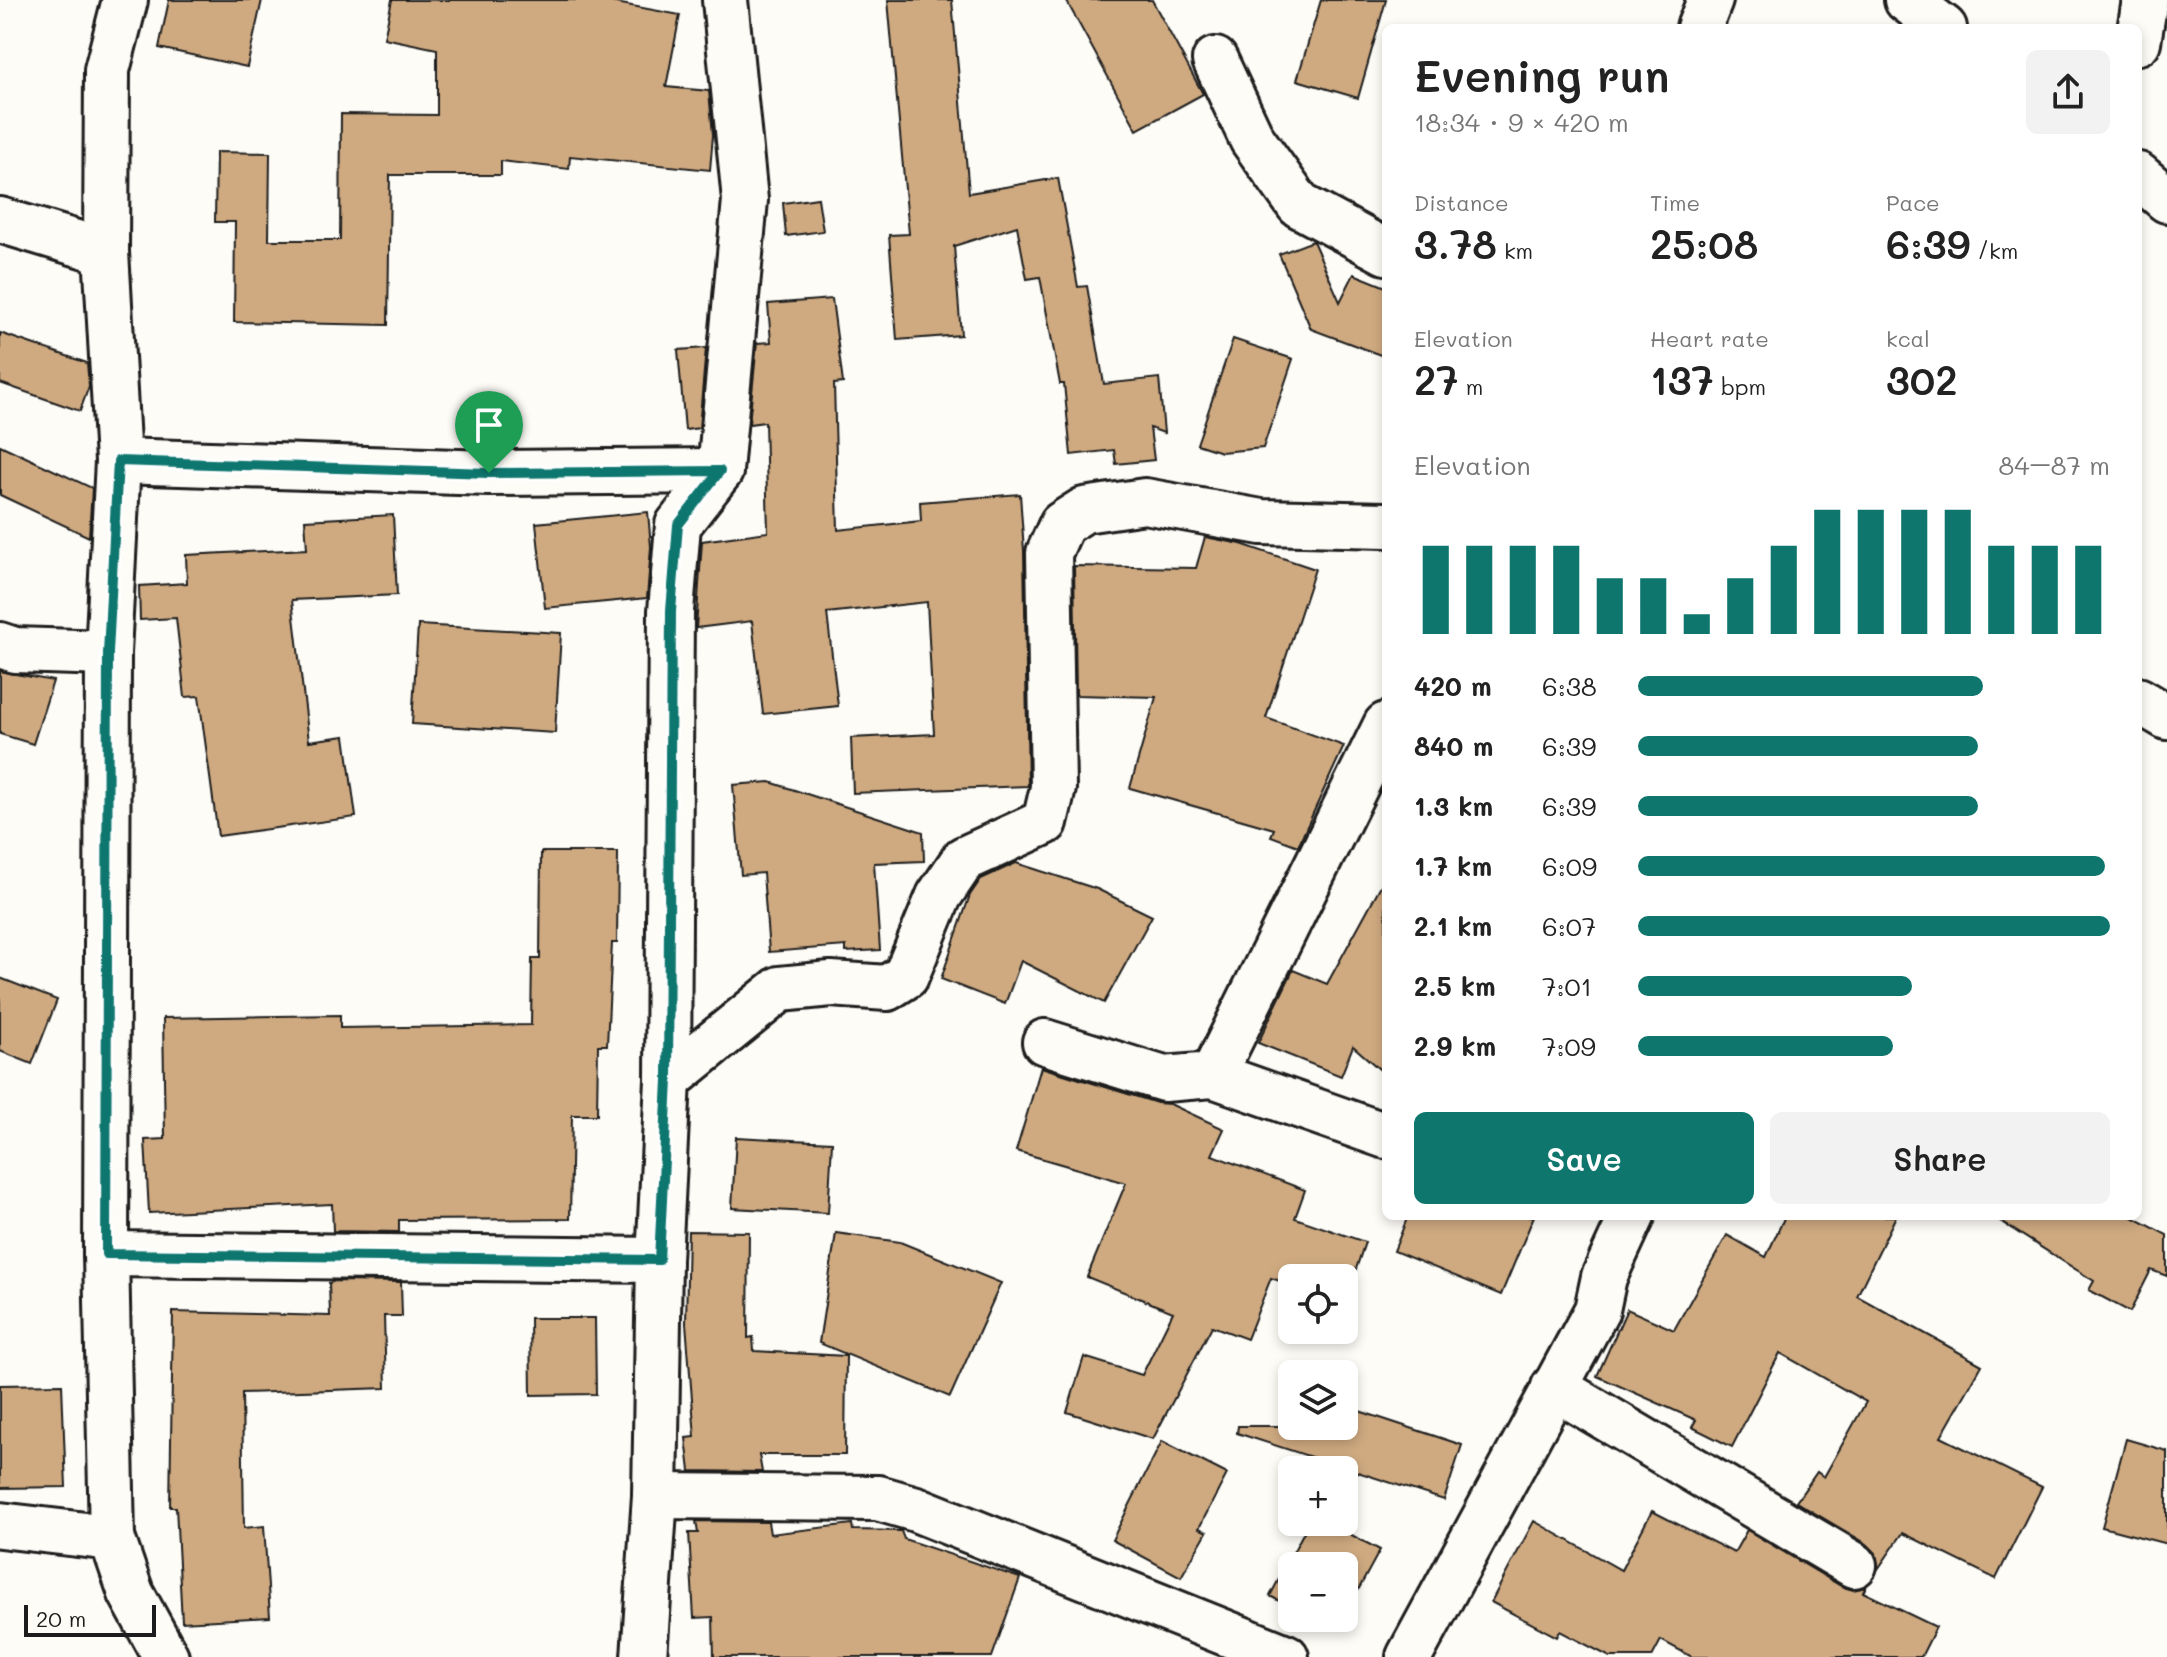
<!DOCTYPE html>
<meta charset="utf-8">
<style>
body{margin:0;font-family:Mali,sans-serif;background:#f2f2f2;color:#222;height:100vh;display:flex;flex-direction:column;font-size:30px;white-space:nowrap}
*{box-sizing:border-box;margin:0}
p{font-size:26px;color:#767676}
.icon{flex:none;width:44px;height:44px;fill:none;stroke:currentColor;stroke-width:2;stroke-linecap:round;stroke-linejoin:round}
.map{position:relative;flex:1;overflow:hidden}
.panel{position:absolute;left:1382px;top:24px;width:760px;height:1196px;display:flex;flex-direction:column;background:#fff;border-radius:12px;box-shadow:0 4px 12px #0003}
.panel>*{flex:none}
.fabs{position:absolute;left:1278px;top:1264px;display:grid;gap:16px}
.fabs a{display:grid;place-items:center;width:80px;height:80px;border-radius:12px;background:#fff;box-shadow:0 4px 12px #0003;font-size:40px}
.scale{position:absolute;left:24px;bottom:20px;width:132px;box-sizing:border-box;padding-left:8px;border:4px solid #1c1c1c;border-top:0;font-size:22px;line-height:28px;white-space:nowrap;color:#1c1c1c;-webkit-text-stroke:6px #fdfcf7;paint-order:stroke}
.pin{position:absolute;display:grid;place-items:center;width:68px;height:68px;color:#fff;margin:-82px -34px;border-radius:50% 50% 50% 0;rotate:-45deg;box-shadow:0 0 8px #0007}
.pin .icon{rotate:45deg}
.round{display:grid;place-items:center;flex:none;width:84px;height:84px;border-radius:12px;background:#f2f2f2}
.summary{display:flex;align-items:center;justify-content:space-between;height:136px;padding:0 32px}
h1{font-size:44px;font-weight:600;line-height:60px}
.figures{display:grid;grid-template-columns:repeat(3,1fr);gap:12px;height:136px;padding:8px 32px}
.figures div{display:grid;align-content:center}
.figures b{font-size:40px;font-weight:600}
.figures small{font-size:22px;font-weight:400}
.figures p{font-size:22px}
.chart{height:224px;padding:16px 32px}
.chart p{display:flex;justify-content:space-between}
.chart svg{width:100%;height:144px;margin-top:8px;stroke:#0f766e;stroke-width:6}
.action{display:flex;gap:16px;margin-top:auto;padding:16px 32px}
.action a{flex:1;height:92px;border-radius:12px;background:#0f766e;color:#fff;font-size:32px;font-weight:600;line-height:92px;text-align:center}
.action a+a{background:#f2f2f2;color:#222}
ul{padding:0 32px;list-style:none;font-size:26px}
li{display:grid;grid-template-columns:128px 96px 1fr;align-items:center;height:60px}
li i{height:20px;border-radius:10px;background:#0f766e}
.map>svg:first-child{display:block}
.building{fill:#cfaa81;stroke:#1c1c1c;stroke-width:2}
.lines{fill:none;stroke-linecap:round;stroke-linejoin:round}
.minor-casing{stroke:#1c1c1c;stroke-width:50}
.minor{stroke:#fdfcf7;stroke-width:44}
.route-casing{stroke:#fff;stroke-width:16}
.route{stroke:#0f766e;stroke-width:10}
</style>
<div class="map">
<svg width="2167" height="1657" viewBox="0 0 2167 1657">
<rect width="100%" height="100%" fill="#fdfcf7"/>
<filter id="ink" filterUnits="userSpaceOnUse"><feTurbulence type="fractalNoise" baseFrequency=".0125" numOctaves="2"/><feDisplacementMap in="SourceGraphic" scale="16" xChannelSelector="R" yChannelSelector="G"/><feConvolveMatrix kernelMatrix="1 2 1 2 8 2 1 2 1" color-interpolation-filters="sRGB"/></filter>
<g filter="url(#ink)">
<!-- building -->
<g class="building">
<path d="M 169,0 L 262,0 L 247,67 L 159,48 Z"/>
<path d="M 392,0 L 600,0 L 680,15 L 666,87 L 709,91 L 713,135 L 710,170 L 570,156 L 569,169 L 501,161 L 501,175 L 390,175 L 388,325 L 234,322 L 235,222 L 215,222 L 216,152 L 270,153 L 269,240 L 340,240 L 341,114 L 437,115 L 437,49 L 384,38 Z"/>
<path d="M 888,0 L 952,0 L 969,193 L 1058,178 L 1078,287 L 1087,286 L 1104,384 L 1159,378 L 1164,433 L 1150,428 L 1154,460 L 1116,464 L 1114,450 L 1071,455 L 1064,384 L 1060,384 L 1040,277 L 1027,279 L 1017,226 L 954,246 L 961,335 L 897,340 L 889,235 L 909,234 Z"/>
<path d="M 1066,0 L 1152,0 L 1203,94 L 1137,130 Z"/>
<path d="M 1321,0 L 1386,0 L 1358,98 L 1297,80 Z"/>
<path d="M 818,198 L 823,231 L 786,236 L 783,203 Z"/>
<path d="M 1313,241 L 1340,302 L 1354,274 L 1386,287 L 1386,357 L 1311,329 L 1279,254 Z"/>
<path d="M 832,299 L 843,383 L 834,384 L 838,530 L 921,521 L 920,502 L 1020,494 L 1024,551 L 1028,786 L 853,793 L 851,738 L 934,734 L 927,602 L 827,613 L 838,706 L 763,714 L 752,621 L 696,628 L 702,541 L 768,532 L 765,422 L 749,424 L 757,343 L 771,342 L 768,304 Z"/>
<path d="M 0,333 L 87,363 L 89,386 L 80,411 L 0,383 Z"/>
<path d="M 1233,339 L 1293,359 L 1263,448 L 1221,452 L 1197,444 Z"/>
<path d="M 706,348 L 699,428 L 685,430 L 678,350 Z"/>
<path d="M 0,445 L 92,488 L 89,537 L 0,495 Z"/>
<path d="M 648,512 L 651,547 L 647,598 L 545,608 L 536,523 Z"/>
<path d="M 393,515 L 397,595 L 292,600 L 309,741 L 345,736 L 356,817 L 218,836 L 199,696 L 185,697 L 176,618 L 140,620 L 139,586 L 187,583 L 186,555 L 307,549 L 305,520 Z"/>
<path d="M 1205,537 L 1241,544 L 1315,569 L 1266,718 L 1344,746 L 1298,846 L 1271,836 L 1274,829 L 1130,788 L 1156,697 L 1076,695 L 1074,566 L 1196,568 Z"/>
<path d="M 418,625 L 561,633 L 555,733 L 412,724 Z"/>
<path d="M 0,671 L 53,681 L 33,744 L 0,734 Z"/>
<path d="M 770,782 L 923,832 L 924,861 L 874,863 L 880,950 L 846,952 L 846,946 L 769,952 L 763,873 L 741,875 L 733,785 Z"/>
<path d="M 541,852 L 618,852 L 617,943 L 612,943 L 607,1045 L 598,1045 L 597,1115 L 572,1115 L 570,1219 L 399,1220 L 399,1232 L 333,1231 L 332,1204 L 149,1213 L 145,1140 L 165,1139 L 163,1018 L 340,1015 L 340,1028 L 531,1025 L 532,959 L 540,959 Z"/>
<path d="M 1016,863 L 1097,889 L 1152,916 L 1104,1003 L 1021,961 L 1005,1004 L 941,979 L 970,895 L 981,879 Z"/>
<path d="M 1386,876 L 1386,1075 L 1353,1046 L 1341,1076 L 1258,1043 L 1293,970 L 1327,984 Z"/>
<path d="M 0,978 L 57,1000 L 32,1064 L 0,1051 Z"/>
<path d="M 1041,1067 L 1157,1103 L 1170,1104 L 1224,1129 L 1212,1155 L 1305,1190 L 1295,1218 L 1365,1242 L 1345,1302 L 1344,1278 L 1292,1278 L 1292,1285 L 1271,1278 L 1247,1339 L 1212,1326 L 1153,1439 L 1067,1412 L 1084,1357 L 1142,1375 L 1173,1312 L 1087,1277 L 1126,1183 L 1016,1151 Z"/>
<path d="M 736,1137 L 832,1142 L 828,1213 L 732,1208 Z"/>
<path d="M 1408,1216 L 1534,1216 L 1501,1295 L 1394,1251 Z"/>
<path d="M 1785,1216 L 1896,1216 L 1857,1296 L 1982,1365 L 1941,1437 L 2042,1487 L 1996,1579 L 1903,1533 L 1878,1569 L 1876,1553 L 1867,1544 L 1796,1502 L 1817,1472 L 1824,1477 L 1866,1402 L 1780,1353 L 1732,1447 L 1692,1427 L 1696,1420 L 1597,1376 L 1627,1309 L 1674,1330 L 1727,1235 L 1766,1257 Z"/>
<path d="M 1992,1216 L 2131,1216 L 2167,1235 L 2167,1276 L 2151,1270 L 2130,1312 L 2089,1290 L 2094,1281 Z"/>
<path d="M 688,1231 L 749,1232 L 748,1338 L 753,1337 L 754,1351 L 846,1356 L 845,1455 L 759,1455 L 762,1472 L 690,1471 L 686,1438 L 695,1437 L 686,1323 Z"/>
<path d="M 836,1233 L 900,1242 L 1001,1283 L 950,1397 L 819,1343 Z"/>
<path d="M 335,1281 L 401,1282 L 402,1316 L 384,1316 L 386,1388 L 242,1393 L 244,1528 L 264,1526 L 270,1617 L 182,1622 L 176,1507 L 170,1507 L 173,1312 L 330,1316 L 329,1283 Z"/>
<path d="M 530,1318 L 595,1318 L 596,1394 L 531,1395 Z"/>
<path d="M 62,1384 L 66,1487 L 0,1488 L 0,1385 Z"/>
<path d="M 1344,1406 L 1462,1445 L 1444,1500 L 1237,1433 L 1238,1426 L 1344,1426 Z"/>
<path d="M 2126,1439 L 2167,1451 L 2167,1544 L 2102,1527 Z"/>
<path d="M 1162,1441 L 1227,1474 L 1199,1528 L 1207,1532 L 1181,1577 L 1112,1540 Z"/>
<path d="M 1652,1511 L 1734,1553 L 1747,1530 L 1841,1586 L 1853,1590 L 1866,1587 L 1863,1592 L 1936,1627 L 1921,1657 L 1692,1657 L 1661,1640 L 1652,1657 L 1610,1657 L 1560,1631 L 1557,1637 L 1491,1602 L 1534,1521 L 1621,1570 Z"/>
<path d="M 696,1521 L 768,1522 L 770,1534 L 852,1524 L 853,1530 L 901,1531 L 904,1539 L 1020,1578 L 992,1657 L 714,1657 L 713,1617 L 694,1618 L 689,1533 L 698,1533 Z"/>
<path d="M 1309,1522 L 1327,1522 L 1380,1550 L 1344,1616 L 1344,1566 L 1292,1566 L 1292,1608 L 1270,1596 Z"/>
</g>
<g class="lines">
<!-- minor casing -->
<g class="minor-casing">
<g id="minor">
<path d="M 1907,0 L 1944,28"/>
<path d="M 1699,28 L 1710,0"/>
<path d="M 2138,42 L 2145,0"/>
<path d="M 1215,60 L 1252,139 L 1299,205 L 1386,252"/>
<path d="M 2138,175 L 2167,200"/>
<path d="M 0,220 L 106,252"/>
<path d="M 118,461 L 489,473 L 720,471"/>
<path d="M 0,645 L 15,650 L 108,653"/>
<path d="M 2138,700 L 2167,717"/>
<path d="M 1045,1042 L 1164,1079 L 1213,1075 L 1386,725"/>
<path d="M 1213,1075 L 1386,1136"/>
<path d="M 668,1080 L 780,989 L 831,984 L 887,988 L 906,976 L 939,896 L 964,859 L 1045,822 L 1053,788 L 1049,553 L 1062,524 L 1084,510 L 1145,501 L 1261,522 L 1386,525"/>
<path d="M 106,1254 L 659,1260"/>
<path d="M 1554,1387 L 1854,1565"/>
<path d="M 655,1496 L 878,1498 L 916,1509 L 1286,1657"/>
<path d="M 0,1525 L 112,1538 L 131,1593 L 166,1657"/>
<path d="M 112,1538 L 106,1254 L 108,653 L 118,461 L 106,252 L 107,70 L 125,0"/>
<path d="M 644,1657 L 655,1496 L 659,1260 L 668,1080 L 671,611 L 678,525 L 720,471 L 745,200 L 725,0"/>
<path d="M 1409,1657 L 1597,1310 L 1604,1277 L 1632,1216"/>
</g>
</g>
<!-- minor -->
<use href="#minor" class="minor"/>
</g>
</g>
<g class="lines" filter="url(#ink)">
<!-- route casing -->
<g class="route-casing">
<path id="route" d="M 118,461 L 489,473 L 720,471 L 678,525 L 671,611 L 668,1080 L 659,1260 L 106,1254 L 108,653 Z"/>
</g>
<!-- route -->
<use href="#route" class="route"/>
</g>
</svg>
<div class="fabs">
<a><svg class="icon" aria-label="locate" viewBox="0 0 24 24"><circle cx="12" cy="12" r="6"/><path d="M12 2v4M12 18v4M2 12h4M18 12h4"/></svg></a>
<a><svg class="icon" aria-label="layers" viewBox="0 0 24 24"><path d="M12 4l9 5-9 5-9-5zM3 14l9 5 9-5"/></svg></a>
<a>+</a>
<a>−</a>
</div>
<div class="scale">20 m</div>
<div class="pin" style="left:489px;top:473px;background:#1e9e55"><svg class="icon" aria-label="arrive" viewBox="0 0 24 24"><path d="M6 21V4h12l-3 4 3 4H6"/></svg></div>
<section class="panel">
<div class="summary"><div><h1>Evening run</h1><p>18:34 · 9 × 420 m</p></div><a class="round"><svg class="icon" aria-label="share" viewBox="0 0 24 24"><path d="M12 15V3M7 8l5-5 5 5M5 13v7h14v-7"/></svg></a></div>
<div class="figures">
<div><p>Distance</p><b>3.78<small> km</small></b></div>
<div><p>Time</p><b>25:08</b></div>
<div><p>Pace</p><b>6:39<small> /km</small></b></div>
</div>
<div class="figures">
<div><p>Elevation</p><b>27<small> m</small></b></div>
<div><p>Heart rate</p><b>137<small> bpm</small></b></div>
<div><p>kcal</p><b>302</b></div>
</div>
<div class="chart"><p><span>Elevation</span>84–87 m</p>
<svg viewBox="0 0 160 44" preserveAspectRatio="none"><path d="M5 44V17M15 44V17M25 44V17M35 44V17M45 44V27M55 44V27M65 44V38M75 44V27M85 44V17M95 44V6M105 44V6M115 44V6M125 44V6M135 44V17M145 44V17M155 44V17"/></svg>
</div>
<ul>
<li><b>420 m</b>6:38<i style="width:73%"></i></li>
<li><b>840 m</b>6:39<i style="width:72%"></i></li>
<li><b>1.3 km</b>6:39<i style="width:72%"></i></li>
<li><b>1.7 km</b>6:09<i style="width:99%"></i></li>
<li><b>2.1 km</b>6:07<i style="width:100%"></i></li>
<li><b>2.5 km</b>7:01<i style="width:58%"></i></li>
<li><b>2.9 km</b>7:09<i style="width:54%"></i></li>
</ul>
<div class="action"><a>Save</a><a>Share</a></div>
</section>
</div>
